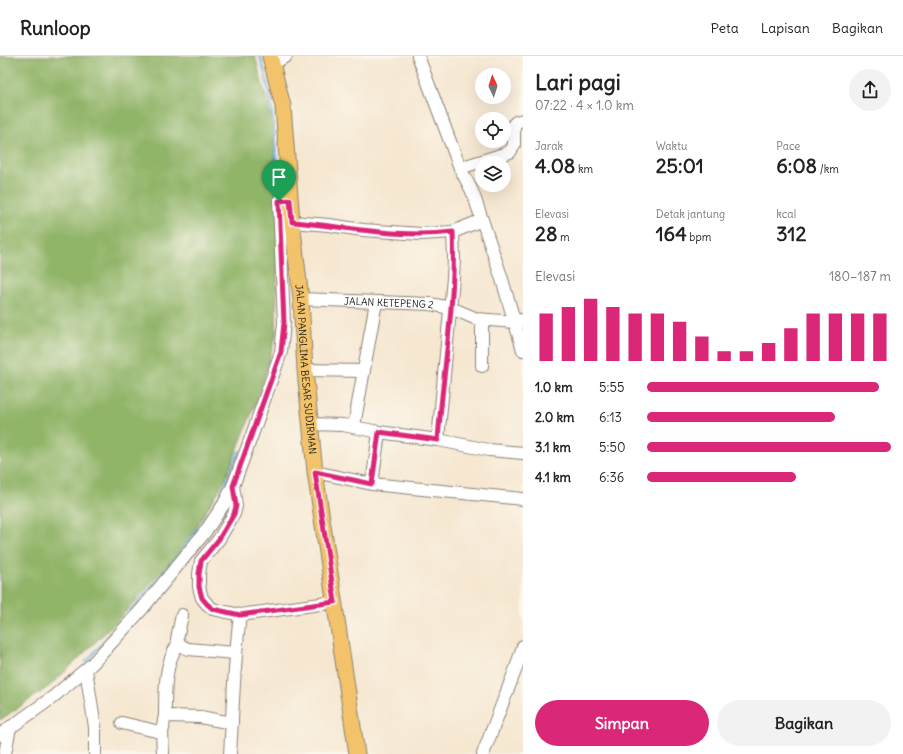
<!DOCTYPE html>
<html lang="id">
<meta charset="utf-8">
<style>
body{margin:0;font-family:Delius,sans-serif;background:#f2f2f2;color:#222;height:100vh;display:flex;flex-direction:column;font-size:15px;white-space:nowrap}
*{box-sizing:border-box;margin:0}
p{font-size:13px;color:#767676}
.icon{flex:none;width:22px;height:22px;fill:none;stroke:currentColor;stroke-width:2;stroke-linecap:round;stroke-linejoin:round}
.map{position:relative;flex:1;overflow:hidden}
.drawer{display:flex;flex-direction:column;background:#fff;width:380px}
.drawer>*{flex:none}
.needle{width:26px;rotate:356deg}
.tools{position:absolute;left:475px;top:12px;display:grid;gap:8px}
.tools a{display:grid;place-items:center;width:36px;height:36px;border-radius:50%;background:#fff;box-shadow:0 4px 16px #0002;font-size:20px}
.pin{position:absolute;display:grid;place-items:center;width:34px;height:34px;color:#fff;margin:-41px -17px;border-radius:50% 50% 50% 0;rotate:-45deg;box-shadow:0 0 4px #0007}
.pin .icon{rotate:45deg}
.round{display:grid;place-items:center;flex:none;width:42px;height:42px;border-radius:21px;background:#f2f2f2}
.headline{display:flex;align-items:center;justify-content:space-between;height:68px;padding:0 12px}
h1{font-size:22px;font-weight:800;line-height:30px}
.figures{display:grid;grid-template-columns:repeat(3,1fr);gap:6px;height:68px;padding:4px 12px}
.figures div{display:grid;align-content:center}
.figures b{font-size:20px;font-weight:800}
.figures small{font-size:11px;font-weight:400}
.figures p{font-size:11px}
.chart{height:112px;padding:8px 12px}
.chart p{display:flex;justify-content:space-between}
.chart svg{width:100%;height:72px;margin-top:4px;stroke:#db2777;stroke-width:6}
.cta{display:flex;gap:8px;margin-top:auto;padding:8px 12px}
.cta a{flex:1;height:46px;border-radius:24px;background:#db2777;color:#fff;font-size:16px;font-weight:800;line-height:46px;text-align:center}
.cta a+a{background:#f2f2f2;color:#222}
ul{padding:0 12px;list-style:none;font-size:13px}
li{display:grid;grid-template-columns:64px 48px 1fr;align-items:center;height:30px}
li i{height:10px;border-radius:5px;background:#db2777}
header{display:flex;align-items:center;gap:24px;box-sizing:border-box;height:56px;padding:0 20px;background:#fff;border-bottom:1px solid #e0e0e0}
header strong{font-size:19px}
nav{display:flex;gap:22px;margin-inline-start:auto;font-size:14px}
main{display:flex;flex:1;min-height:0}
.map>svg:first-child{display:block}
.forest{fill:#90b468;stroke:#566842}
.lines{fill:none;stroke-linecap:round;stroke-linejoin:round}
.stream{stroke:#5fa9d7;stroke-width:2.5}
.minor-casing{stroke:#898276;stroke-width:14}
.major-casing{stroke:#898276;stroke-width:17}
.minor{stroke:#fff;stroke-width:12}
.major{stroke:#f2c36a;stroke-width:15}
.route-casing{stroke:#fff;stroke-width:8}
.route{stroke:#db2777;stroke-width:5}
.labels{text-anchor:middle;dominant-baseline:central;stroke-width:3;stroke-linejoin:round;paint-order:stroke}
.street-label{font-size:10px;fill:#1c1c1c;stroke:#fbf7ec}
</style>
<header>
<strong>Runloop</strong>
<nav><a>Peta</a><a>Lapisan</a><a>Bagikan</a></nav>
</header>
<main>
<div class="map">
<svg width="523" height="698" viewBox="0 0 523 698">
<rect width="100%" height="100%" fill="#fbf7ec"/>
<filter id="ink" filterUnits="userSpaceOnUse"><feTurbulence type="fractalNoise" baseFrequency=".025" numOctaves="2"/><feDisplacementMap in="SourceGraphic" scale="8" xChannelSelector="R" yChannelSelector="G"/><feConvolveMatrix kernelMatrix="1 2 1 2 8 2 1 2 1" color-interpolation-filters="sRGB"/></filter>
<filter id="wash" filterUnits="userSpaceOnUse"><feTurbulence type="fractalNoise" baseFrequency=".012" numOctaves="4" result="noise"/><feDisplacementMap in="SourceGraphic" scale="16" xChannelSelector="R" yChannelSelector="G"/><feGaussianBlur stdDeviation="0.9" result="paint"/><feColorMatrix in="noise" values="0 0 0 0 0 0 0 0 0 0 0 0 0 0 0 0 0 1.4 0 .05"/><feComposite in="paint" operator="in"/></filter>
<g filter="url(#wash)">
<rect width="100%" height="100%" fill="#f6e7d1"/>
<!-- forest -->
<path class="forest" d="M 0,0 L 255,0 L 273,69 L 278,173 L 276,279 L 259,339 L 225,424 L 186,488 L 118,564 L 51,629 L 0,664 Z"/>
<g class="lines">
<!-- stream -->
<g class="stream">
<path d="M 260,0 C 275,46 276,95 278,143"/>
<path d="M 86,606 L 154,528 L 182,494 L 210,456 L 219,443 L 240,395"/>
</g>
</g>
</g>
<g filter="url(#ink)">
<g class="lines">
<!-- minor casing -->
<g class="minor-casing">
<g id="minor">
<path d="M 418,0 L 460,112 L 472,135 L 477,149 L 501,220 L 523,294"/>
<path d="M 273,8 L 286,0"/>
<path d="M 460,112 L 510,96 L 514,89 L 514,68 L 516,66 L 523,64"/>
<path d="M 292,166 L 329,169 L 363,174 L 421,178 L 453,176 L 482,164"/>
<path id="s1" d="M 301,243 L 430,248 L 451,252 L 477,263 L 515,266 L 522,264"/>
<path d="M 482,310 L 482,264"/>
<path d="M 305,314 L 364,315"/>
<path d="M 310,368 L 343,369 L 379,376 L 438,384 L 489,394 L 523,397"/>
<path d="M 354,370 L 376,246"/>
<path d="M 438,384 L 453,222 L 454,203 L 453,176"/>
<path d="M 315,416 L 372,428 L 379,376"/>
<path d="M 372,428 L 523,443"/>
<path d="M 233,430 L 236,450 L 234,458 L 219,483 L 201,505 L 199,518 L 199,531 L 202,542 L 207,548 L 213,553 L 240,559 L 335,546"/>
<path d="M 182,559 L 177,583 L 180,589 L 188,593 L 235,597"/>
<path d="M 86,614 L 95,671 L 95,698"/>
<path d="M 165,662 C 165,638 164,608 178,588"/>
<path d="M 122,667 L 160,676 L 163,673 L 164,663 L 168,660 L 200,661 L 232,667"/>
<path d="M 162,675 L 163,698"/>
<path d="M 0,679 L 53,641 L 92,608 L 142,553 L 182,504 L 205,476 L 224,448 L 233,430 L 252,379 L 281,296 L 284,267 L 279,145 L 290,144"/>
<path d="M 5,698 L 10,671"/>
<path d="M 230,698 C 233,652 234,605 240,559"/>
<path d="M 483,698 L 516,612 L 523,590"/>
</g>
</g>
<!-- major casing -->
<g class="major-casing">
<g id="major">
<path id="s2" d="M 270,0 L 283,50 L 292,166 L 301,243 L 305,314 L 315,416 L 357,698"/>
</g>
</g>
<!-- minor -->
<use href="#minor" class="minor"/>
<!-- major -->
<use href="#major" class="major"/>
</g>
</g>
<g class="lines" filter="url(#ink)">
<!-- route casing -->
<g class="route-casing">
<path id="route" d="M 290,144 L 292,166 C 345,170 399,183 453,176 C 456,244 443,315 438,384 L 379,376 L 372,428 L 315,416 L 335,546 L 240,559 L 213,553 L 207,548 L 202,542 L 199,531 L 199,518 L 201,505 L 219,483 L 234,458 L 236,450 L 233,430 L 281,296 L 284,267 L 279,145 Z"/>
</g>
<!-- route -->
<use href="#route" class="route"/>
</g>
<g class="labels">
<!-- street labels -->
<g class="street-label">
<text stroke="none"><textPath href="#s1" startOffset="88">JALAN KETEPENG 2</textPath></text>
<text stroke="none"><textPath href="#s2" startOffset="316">JALAN PANGLIMA BESAR SUDIRMAN</textPath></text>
</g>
</g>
</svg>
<div class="tools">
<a><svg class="needle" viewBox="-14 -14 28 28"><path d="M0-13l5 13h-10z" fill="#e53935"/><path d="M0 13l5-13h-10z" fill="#767676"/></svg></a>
<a><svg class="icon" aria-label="locate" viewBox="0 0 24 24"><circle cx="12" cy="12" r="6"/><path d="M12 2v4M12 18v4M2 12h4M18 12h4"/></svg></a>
<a><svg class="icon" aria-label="layers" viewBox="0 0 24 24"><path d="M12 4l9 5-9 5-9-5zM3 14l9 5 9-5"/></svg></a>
</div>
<div class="pin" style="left:279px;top:145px;background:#1e9e55"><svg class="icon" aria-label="arrive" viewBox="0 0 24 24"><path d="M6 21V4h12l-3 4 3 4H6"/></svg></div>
</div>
<section class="drawer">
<div class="headline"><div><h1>Lari pagi</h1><p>07:22 · 4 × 1.0 km</p></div><a class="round"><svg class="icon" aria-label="share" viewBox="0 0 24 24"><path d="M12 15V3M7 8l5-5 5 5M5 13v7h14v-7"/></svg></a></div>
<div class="figures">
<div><p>Jarak</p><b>4.08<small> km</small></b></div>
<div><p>Waktu</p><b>25:01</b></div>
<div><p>Pace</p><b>6:08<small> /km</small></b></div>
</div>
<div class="figures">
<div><p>Elevasi</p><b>28<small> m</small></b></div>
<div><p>Detak jantung</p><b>164<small> bpm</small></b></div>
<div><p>kcal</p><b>312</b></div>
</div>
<div class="chart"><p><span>Elevasi</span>180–187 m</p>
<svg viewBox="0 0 160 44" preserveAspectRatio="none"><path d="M5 44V15M15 44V11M25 44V6M35 44V11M45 44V15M55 44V15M65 44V20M75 44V29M85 44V38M95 44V38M105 44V33M115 44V24M125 44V15M135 44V15M145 44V15M155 44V15"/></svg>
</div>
<ul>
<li><b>1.0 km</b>5:55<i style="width:95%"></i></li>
<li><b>2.0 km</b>6:13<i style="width:77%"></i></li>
<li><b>3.1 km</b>5:50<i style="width:100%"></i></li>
<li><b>4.1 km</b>6:36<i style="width:61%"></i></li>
</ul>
<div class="cta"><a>Simpan</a><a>Bagikan</a></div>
</section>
</main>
